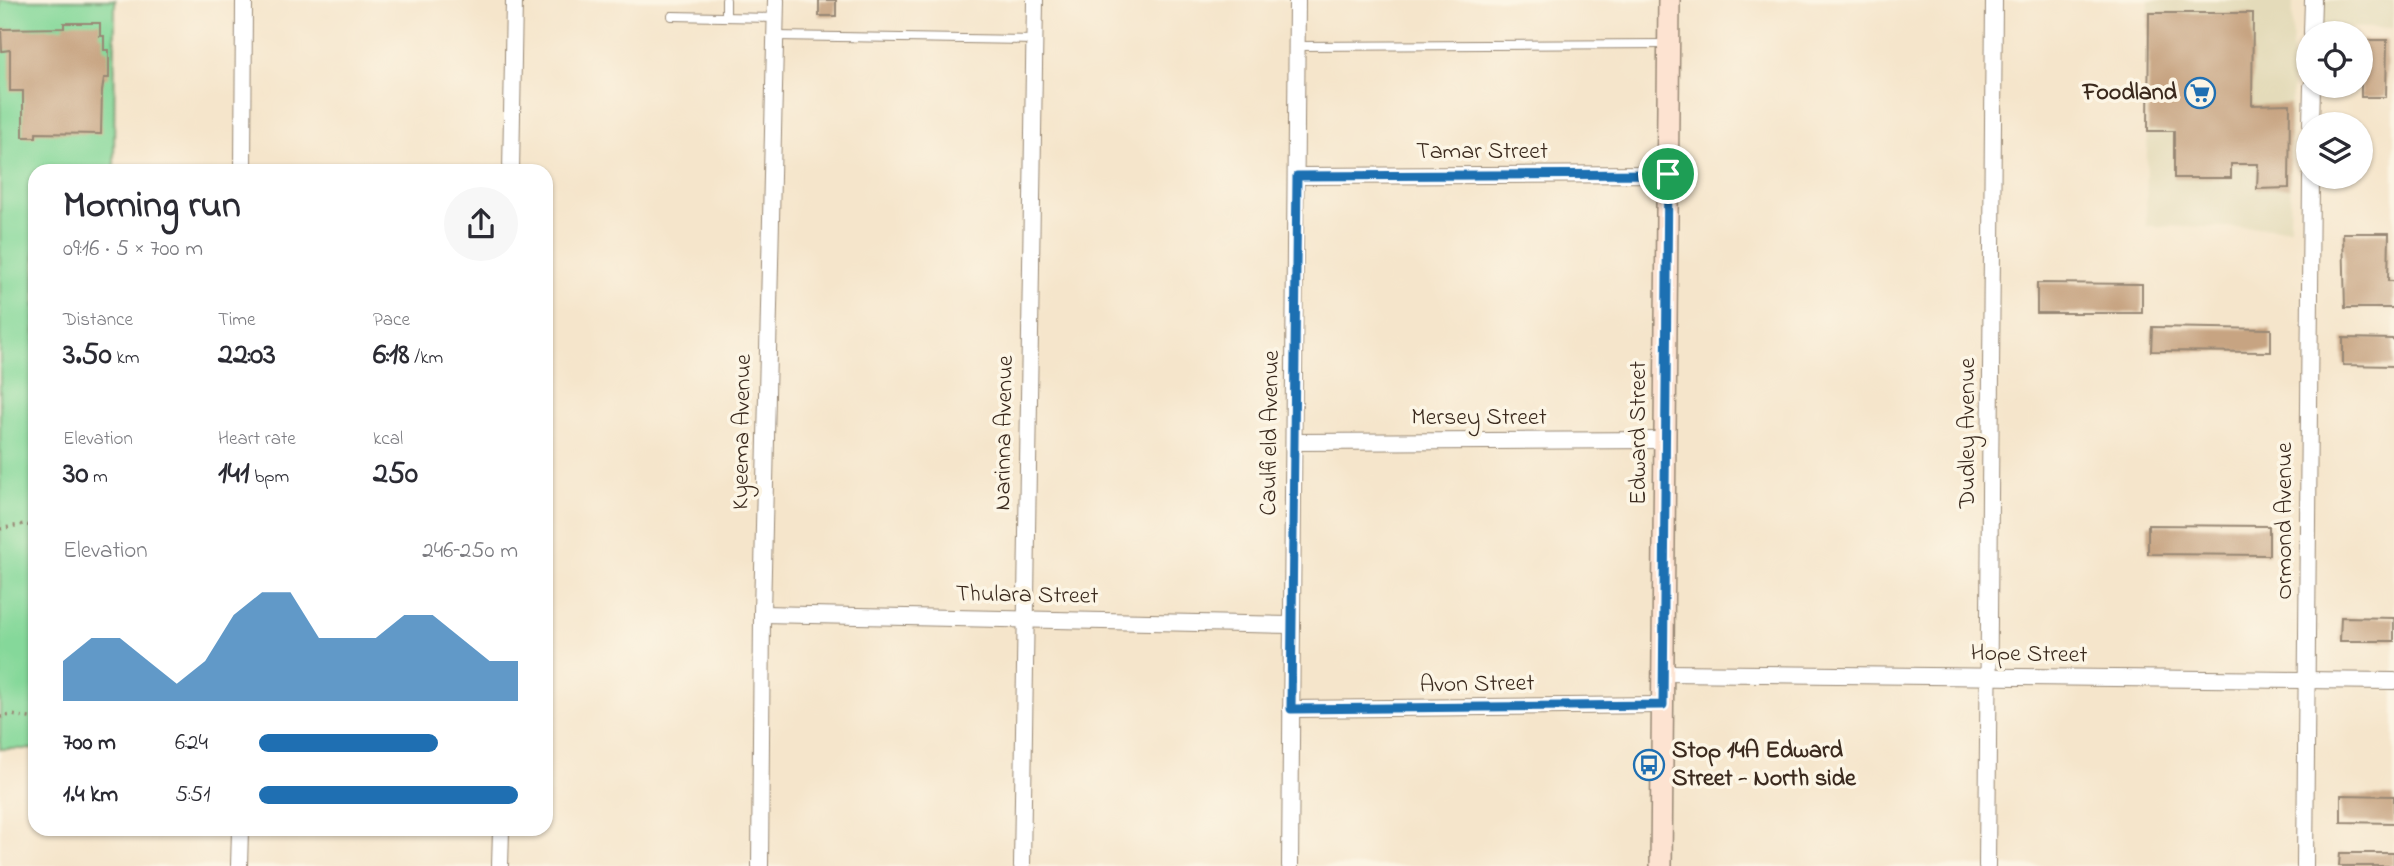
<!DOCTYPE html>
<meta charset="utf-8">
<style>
body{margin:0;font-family:"Indie Flower",sans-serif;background:#f7f7f7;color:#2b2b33;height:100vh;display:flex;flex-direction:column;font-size:26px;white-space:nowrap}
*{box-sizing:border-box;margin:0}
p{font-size:23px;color:#7c7c81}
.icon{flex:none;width:38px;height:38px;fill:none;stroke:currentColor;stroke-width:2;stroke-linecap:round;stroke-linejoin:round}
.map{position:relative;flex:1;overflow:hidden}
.details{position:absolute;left:28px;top:164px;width:525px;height:672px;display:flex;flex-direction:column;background:#fff;border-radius:21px;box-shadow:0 2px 5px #0004}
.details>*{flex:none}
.fabs{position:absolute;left:2296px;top:21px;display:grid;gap:14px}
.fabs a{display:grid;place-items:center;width:77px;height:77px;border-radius:50%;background:#fff;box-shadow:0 2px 5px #0004;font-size:35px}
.pin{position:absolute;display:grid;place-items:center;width:60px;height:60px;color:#fff;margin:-30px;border:4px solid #fff;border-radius:50%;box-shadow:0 2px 7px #0007}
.round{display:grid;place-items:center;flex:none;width:74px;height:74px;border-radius:37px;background:#f7f7f7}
.summary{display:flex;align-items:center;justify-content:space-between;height:119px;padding:0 35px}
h1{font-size:38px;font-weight:700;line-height:52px}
.figures{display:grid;grid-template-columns:repeat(3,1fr);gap:10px;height:119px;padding:7px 35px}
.figures div{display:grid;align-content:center}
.figures b{font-size:30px;font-weight:700}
.figures small{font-size:19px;font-weight:400}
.figures p{font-size:19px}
.chart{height:196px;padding:14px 35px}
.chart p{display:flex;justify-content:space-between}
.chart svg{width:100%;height:126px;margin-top:7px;fill:#1f6fb2;opacity:.7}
ul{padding:0 35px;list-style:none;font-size:23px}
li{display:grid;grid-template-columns:112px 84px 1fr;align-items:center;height:52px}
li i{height:18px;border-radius:9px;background:#1f6fb2}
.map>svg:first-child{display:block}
.built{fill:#e4dbba}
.green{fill:#85d89a;stroke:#60815c;stroke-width:2}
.building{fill:#c7a482}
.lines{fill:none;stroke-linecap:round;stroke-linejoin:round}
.lane-casing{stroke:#988874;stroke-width:10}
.street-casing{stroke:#988874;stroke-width:18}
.secondary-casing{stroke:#988874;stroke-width:24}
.path{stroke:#988874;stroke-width:3.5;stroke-dasharray:2 5;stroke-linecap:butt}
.lane{stroke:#fff;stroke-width:8}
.street{stroke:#fff;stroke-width:16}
.secondary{stroke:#fde3d1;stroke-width:21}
.route-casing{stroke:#fff;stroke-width:14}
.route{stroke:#1f6fb2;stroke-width:9}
.labels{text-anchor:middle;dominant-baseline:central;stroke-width:7;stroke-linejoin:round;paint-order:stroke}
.poi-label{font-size:24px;font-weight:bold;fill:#3b2a1e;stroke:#fcf5e5;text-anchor:end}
.street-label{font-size:24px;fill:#3b2a1e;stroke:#fcf5e5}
</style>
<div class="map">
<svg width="2394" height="866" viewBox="0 0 2394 866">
<rect width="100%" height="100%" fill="#fcf5e5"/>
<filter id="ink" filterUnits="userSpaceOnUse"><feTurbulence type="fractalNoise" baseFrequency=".0143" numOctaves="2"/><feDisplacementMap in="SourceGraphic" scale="14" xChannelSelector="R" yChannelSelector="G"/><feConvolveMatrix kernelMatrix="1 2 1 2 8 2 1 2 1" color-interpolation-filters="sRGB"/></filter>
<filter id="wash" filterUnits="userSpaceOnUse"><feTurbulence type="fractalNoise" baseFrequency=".00686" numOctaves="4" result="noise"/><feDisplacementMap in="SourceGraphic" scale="28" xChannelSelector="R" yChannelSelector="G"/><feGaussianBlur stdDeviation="1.57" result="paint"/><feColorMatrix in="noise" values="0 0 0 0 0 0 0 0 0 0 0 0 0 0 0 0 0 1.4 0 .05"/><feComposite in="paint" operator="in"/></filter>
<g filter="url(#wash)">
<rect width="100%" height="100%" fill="#f5e5cb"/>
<!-- built -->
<g class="built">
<path d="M 2149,0 L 2293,0 L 2290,228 L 2146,226 Z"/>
<path d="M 2320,0 L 2394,0 L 2394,28 L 2320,27 Z"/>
</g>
<!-- green -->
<path class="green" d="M 0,0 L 115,0 L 114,171 L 35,172 L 35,749 L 0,749 Z"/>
<g id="blocks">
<!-- building -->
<g class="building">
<rect x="819" y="0" width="17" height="16"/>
<path d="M 2149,13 L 2253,13 L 2252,105 L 2290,104 L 2289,188 L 2257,189 L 2258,164 L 2231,164 L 2231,178 L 2174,178 L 2174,131 L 2148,131 Z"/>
<path d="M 64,23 L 100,23 L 100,36 L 104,36 L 104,50 L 109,50 L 109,78 L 104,78 L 102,91 L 101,134 L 36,133 L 36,137 L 23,137 L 23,91 L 10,91 L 10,50 L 2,51 L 1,29 L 64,28 Z"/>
<path d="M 2361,40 L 2387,40 L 2386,97 L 2361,97 Z"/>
<path d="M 2343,233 L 2389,233 L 2388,281 L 2394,281 L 2394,308 L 2345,308 Z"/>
<path d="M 2037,283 L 2142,284 L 2142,313 L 2037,313 Z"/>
<path d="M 2152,327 L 2271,329 L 2271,352 L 2151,351 Z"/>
<path d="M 2343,338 L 2394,339 L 2394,366 L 2343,365 Z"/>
<path d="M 2148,525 L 2269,526 L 2269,555 L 2148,554 Z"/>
<path d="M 2341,617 L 2394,618 L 2394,641 L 2340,641 Z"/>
<path d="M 2341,795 L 2394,796 L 2394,823 L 2341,822 Z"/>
<path d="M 2340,853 L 2394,853 L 2394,866 L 2339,866 Z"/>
</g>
</g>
</g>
<g filter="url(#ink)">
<use href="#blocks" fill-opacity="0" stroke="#988874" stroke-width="2"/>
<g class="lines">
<!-- lane casing -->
<g class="lane-casing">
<g id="lane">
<path d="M 672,16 L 776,18"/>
<path d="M 726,17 L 726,0"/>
<path d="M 776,36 L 1034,40"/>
<path d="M 1298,46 L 1669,44"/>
</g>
</g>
<!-- street casing -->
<g class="street-casing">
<g id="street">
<path d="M 2312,33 L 2313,0"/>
<path d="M 2311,124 L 2312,86"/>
<path d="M 243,172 L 244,0"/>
<path d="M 511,172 L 514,0"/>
<path d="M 1297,176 L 1668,174"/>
<path d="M 1294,442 L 1665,440"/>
<path d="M 762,614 L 1292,625"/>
<path d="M 1663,673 L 2394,681"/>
<path d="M 1291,709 L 1663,705"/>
<path d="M 239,866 L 240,830"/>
<path d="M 500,866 L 501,830"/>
<path d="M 760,866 L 762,614 L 776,0"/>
<path d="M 1022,866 L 1035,0"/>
<path d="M 1290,866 L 1297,0"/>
<path d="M 1987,866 L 1994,0"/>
<path d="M 2305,866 L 2311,177"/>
</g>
</g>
<!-- secondary casing -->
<g class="secondary-casing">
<path id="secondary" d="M 1661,866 L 1669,0"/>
</g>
<!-- path -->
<g class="path">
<path d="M 0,529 L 24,524 L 35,527"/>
<path d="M 0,717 L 12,715 L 35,719"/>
</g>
<!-- lane -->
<use href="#lane" class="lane"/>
<!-- street -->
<use href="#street" class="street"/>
<!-- secondary -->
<use href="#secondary" class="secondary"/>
</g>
</g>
<g class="lines" filter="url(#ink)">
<!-- route casing -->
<g class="route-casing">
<path id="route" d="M 1668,174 L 1663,705 L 1291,709 L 1297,176 Z"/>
</g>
<!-- route -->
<use href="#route" class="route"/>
</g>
<!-- icons -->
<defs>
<g id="supermarket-ring" transform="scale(1.575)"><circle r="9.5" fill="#fcf5e5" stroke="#1f6fb2" stroke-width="1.5"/><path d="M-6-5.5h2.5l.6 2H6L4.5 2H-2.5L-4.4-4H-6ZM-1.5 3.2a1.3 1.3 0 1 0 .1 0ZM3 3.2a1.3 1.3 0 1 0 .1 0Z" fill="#1f6fb2"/></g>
<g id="bus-ring" transform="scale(1.575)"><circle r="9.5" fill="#fcf5e5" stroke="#1f6fb2" stroke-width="1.5"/><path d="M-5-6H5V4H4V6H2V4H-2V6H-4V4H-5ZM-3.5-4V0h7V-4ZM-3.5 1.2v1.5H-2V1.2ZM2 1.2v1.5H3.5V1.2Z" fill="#1f6fb2"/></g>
</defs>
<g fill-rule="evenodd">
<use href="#supermarket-ring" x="2200" y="93"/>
<use href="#bus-ring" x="1649" y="765"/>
</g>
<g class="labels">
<!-- poi labels -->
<g class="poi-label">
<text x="2177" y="93">Foodland</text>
<text x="1672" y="751" text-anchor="start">Stop 14A Edward<tspan x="1672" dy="28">Street - North side</tspan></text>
</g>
<!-- street labels -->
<g class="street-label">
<text x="1482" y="152">Tamar Street</text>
<text x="1479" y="418">Mersey Street</text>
<text transform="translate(743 432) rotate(-89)">Kyeema Avenue</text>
<text transform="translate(1005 433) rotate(-89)">Narinna Avenue</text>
<text transform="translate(1271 433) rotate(-89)">Caulfield Avenue</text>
<text transform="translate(1639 433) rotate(-90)">Edward Street</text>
<text transform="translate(1968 433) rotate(-90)">Dudley Avenue</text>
<text transform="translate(2285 521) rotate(-90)">Ormond Avenue</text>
<text transform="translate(1027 596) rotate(1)">Thulara Street</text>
<text transform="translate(2029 655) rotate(1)">Hope Street</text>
<text transform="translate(1477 685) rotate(-1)">Avon Street</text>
</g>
</g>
</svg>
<div class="fabs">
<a><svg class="icon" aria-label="locate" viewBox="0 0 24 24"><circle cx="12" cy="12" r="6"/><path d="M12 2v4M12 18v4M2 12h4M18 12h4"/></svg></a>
<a><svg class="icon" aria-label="layers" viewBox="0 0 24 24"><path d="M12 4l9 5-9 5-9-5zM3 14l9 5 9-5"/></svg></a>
</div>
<div class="pin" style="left:1668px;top:174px;background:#1e9e55"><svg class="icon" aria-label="arrive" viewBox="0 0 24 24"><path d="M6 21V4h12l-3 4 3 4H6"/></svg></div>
<section class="details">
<div class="summary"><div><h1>Morning run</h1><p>09:16 · 5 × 700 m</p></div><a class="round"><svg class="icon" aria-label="share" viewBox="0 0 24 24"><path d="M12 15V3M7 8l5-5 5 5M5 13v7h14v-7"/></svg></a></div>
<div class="figures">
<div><p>Distance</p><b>3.50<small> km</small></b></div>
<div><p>Time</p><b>22:03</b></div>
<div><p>Pace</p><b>6:18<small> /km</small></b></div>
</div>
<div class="figures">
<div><p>Elevation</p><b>30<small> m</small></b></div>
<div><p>Heart rate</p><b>141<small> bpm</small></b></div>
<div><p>kcal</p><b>250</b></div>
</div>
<div class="chart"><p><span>Elevation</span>246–250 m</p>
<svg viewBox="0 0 160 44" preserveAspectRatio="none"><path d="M0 44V30L10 22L20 22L30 30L40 38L50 30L60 14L70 6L80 6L90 22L100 22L110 22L120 14L130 14L140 22L150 30L160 30V44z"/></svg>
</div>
<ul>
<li><b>700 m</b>6:24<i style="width:69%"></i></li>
<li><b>1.4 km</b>5:51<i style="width:100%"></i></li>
</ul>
</section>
</div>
